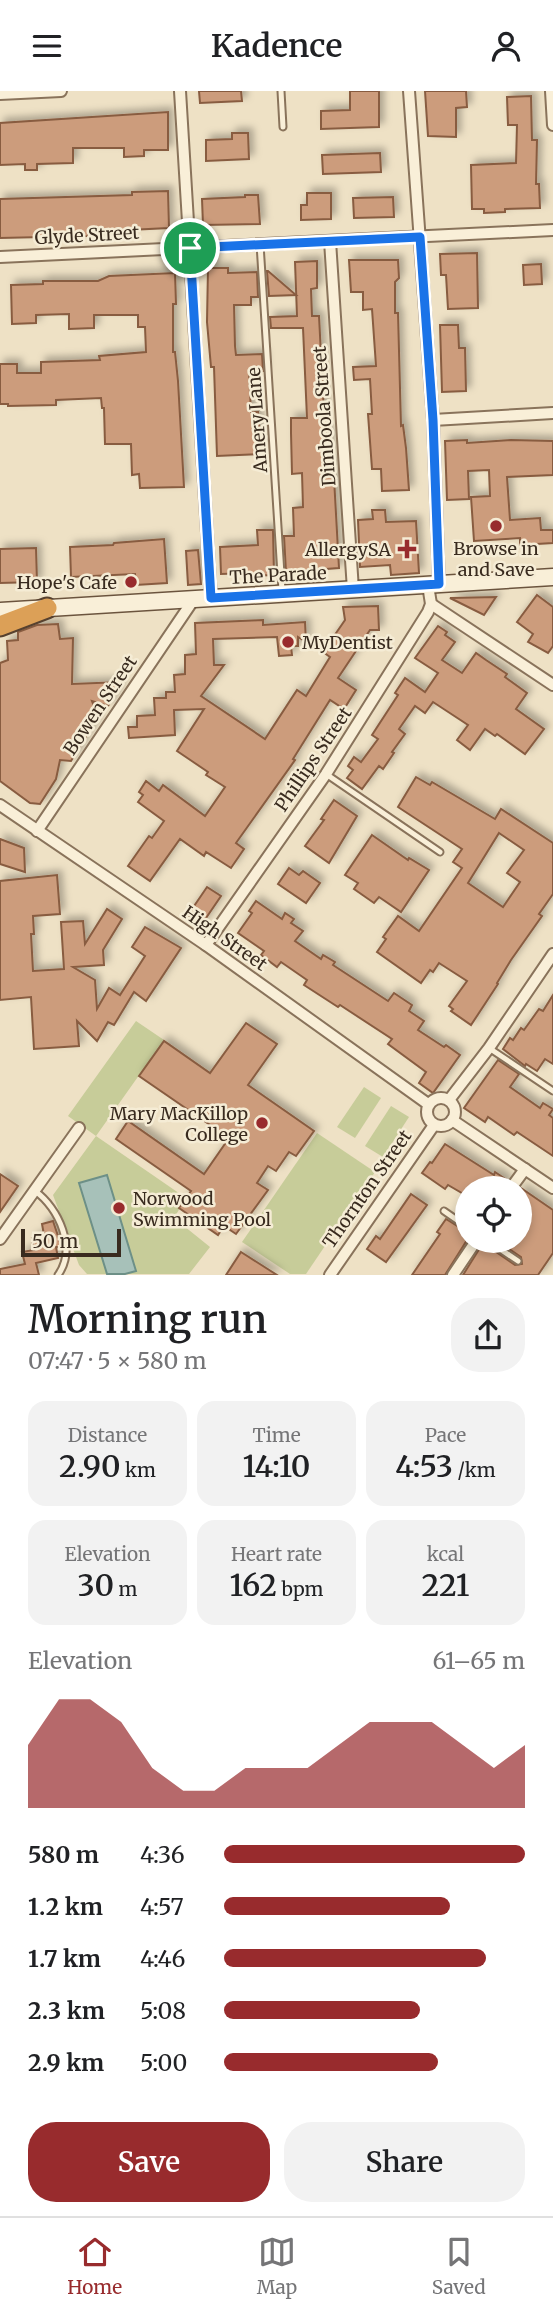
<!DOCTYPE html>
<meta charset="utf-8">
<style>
body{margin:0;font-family:Merriweather,serif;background:#f2f2f2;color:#202124;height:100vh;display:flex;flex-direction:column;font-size:26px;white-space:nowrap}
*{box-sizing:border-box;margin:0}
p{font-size:23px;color:#757577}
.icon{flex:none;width:38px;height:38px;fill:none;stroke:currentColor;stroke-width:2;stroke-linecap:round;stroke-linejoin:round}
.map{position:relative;height:1184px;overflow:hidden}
.side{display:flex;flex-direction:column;background:#fff;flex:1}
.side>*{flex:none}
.controls{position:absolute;left:455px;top:1085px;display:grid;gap:14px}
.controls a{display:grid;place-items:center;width:77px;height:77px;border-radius:50%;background:#fff;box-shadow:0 4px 10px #0003;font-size:35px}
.scale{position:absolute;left:21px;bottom:18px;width:100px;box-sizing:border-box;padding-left:7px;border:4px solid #392b1f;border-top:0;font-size:19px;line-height:24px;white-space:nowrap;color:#392b1f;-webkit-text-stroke:5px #f5ecd5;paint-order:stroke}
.pin{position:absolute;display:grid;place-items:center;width:60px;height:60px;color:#fff;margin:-30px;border:4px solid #fff;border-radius:50%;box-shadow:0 2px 7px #0007}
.round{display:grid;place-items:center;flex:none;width:74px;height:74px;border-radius:28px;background:#f2f2f2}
.summary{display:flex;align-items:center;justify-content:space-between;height:119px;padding:0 28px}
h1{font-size:38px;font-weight:600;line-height:52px}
.stats{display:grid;grid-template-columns:repeat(3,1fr);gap:10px;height:119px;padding:7px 28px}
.stats div{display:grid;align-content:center;border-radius:18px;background:#f2f2f2;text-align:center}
.stats b{font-size:30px;font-weight:600}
.stats small{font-size:19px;font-weight:400}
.stats p{font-size:19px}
.chart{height:196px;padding:14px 28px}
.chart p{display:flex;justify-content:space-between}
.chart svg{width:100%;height:126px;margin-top:7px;fill:#982b2d;opacity:.7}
.cta{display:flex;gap:14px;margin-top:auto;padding:14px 28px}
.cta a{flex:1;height:80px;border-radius:28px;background:#982b2d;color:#fff;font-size:28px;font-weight:600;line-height:80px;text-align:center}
.cta a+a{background:#f2f2f2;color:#202124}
ul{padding:0 28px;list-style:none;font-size:23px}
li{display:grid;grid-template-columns:112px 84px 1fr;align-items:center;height:52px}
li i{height:18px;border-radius:9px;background:#982b2d}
header{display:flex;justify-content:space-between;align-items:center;height:91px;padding:0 28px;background:#fff;font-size:32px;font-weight:600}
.menu{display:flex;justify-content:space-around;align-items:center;height:98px;border-top:2px solid #e0e0e0;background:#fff;font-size:19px;color:#757577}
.menu a{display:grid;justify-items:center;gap:4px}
.menu .current{color:#982b2d}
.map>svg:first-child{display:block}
.green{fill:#c7cc99}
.water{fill:#a7c1b9;stroke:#6d9087;stroke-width:2}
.building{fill:#cc9c7b;stroke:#885c41;stroke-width:2;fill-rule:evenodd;filter:url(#shadow)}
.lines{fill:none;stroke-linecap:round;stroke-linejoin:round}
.lane-casing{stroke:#89735b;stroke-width:9}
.street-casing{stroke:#89735b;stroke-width:14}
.secondary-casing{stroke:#6b543e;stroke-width:19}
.highway-casing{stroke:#57412f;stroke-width:23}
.lane{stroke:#f9efd8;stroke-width:5}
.street{stroke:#f9efd8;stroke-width:10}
.secondary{stroke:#f9efd8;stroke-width:16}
.highway{stroke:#dca057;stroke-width:19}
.route-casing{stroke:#fff;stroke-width:14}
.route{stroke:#1a73e8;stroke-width:9}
.poi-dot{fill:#982b2d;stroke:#f5ecd5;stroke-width:2.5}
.labels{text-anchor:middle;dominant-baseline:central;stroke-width:5;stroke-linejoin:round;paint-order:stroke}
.street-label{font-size:18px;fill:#392b1f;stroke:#f5ecd5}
.poi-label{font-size:18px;fill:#392b1f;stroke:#f5ecd5;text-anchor:end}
</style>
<header><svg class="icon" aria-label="menu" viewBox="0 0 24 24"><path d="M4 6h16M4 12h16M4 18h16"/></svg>Kadence<svg class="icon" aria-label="person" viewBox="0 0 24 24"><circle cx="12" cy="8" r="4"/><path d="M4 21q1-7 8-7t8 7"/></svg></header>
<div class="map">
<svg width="553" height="1184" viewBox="0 0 553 1184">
<defs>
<filter id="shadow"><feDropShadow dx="4.5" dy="-4.5" stdDeviation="3.5" flood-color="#0004"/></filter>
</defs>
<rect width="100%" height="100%" fill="#eee1c5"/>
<!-- green -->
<g class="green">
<path d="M 136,930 L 164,949 L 96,1045 L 186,1107 L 174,1127 L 210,1156 L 189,1183 L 87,1183 L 79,1174 L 53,1104 L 96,1045 L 68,1025 Z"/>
<path d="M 364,996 L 381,1007 L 355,1047 L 337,1036 Z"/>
<path d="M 391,1015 L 409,1026 L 383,1066 L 365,1055 Z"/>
<path d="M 317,1042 L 375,1081 L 306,1183 L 290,1183 L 242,1151 Z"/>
</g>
<!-- water -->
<path class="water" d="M 107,1084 L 136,1180 L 125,1183 L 107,1183 L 79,1092 Z"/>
<!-- building -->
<g class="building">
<path d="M 199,0 L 241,0 L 242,10 L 200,12 Z"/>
<path d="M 350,0 L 379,0 L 379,36 L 321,38 L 321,20 L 350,19 Z"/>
<path d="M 425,0 L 466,0 L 467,16 L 456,17 L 456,46 L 428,45 Z"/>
<path d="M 531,5 L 532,49 L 537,49 L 536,93 L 539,93 L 540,117 L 505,118 L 505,121 L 484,122 L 484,118 L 472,118 L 471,74 L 516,72 L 517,34 L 508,34 L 507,6 Z"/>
<path d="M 168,21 L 168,59 L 144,59 L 144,65 L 124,66 L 124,57 L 73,57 L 73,72 L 37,73 L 37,79 L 25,79 L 25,73 L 0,74 L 0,32 Z"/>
<path d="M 232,42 L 248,42 L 249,68 L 206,70 L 206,49 L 232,48 Z"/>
<path d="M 380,62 L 381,81 L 323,83 L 322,64 Z"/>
<path d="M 168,100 L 169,137 L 88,141 L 88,145 L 0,147 L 0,108 L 132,104 L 132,101 Z"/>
<path d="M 307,102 L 331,102 L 331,128 L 301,129 L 301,114 L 307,114 Z"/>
<path d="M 245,104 L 258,104 L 260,133 L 203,134 L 202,108 L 245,106 Z"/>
<path d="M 393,106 L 394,126 L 354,127 L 353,107 Z"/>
<path d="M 477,162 L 478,217 L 448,218 L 446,184 L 441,184 L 440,163 Z"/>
<path d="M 349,169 L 398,169 L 399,187 L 395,191 L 395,222 L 398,222 L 401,335 L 403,334 L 406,357 L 409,399 L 382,400 L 381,378 L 372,378 L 368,323 L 372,323 L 370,288 L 354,289 L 353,276 L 376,275 L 372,218 L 363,219 L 363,201 L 351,201 Z"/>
<path d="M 317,170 L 317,197 L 311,198 L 312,225 L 319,225 L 325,341 L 329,341 L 329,369 L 331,368 L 332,387 L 334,387 L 339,477 L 286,481 L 284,445 L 294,445 L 293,417 L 303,416 L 302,382 L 292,383 L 291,342 L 291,327 L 307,327 L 303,237 L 271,237 L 270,226 L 297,225 L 295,171 Z"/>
<path d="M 541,173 L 542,193 L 524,194 L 523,174 Z"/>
<path d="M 208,177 L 228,177 L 228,182 L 257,181 L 258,206 L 251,206 L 251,214 L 234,214 L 235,255 L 236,264 L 262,263 L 263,280 L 249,281 L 251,321 L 258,321 L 261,363 L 217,365 L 214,276 L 211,276 L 207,231 Z"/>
<path d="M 267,180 L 268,180 L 296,204 L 269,205 Z"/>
<path d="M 175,182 L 176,213 L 173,213 L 173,261 L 175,261 L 178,290 L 184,396 L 140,397 L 139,383 L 132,384 L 131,353 L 105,353 L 104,317 L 102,317 L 101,307 L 56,309 L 56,314 L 8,315 L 8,313 L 0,313 L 0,273 L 17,273 L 17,282 L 41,282 L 41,271 L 100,269 L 99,265 L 146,261 L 145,236 L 138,236 L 138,224 L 94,224 L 94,237 L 69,238 L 69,223 L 36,224 L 36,232 L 12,233 L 11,194 L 43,193 L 43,190 L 98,190 L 109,185 Z"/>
<path d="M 440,234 L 458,234 L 459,257 L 465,257 L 466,300 L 442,301 Z"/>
<path d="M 467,349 L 467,352 L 511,349 L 553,350 L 553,384 L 507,386 L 510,429 L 540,427 L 541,439 L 553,439 L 553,452 L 520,454 L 520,447 L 474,450 L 471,406 L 490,405 L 489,379 L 468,380 L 469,408 L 447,409 L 445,350 Z"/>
<path d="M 372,419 L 385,419 L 386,431 L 416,430 L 419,482 L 391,484 L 390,474 L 360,476 L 358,429 L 373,428 Z"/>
<path d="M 257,439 L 273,439 L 274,484 L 250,485 L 250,482 L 221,483 L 220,456 L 258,454 Z"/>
<path d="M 164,448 L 167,492 L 136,494 L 135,483 L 71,486 L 70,456 L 113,454 L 114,452 Z"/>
<path d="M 36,457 L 37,491 L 0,492 L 0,458 Z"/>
<path d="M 198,459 L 201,493 L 188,494 L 186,460 Z"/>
<path d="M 537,504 L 553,516 L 553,555 L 548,562 L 528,551 L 533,543 L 517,531 Z"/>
<path d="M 496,506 L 484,524 L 450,507 Z"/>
<path d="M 378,515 L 379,539 L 370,539 L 338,587 L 356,599 L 344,618 L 330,609 L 293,668 L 295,669 L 236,752 L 244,758 L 231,777 L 206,761 L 204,765 L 180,748 L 150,790 L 128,775 L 149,745 L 152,747 L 164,730 L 138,711 L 143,704 L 139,701 L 146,690 L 159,700 L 163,694 L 205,725 L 225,696 L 206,684 L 208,681 L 177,660 L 204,618 L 174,619 L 175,644 L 129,647 L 128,636 L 137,636 L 137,625 L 155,624 L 154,607 L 166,607 L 166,601 L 175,601 L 174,584 L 185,583 L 185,564 L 196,563 L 195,532 L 263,529 L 263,534 L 305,531 L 306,551 L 298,546 L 298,555 L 291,555 L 292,564 L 279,565 L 277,546 L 213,548 L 214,574 L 224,574 L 201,605 L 265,648 L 297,599 L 306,605 L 330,566 L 323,561 L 345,529 L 343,516 Z"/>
<path d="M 58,533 L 60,548 L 73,547 L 72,593 L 121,591 L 108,615 L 92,610 L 98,626 L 71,670 L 60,669 L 56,688 L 40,713 L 30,712 L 0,690 L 0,572 L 8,569 L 7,550 L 18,549 L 18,541 L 37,534 Z"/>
<path d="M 438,535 L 447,541 L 445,544 L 455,551 L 442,569 L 462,582 L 476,562 L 486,569 L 507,583 L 505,586 L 527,602 L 516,618 L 544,638 L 525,663 L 497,643 L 495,645 L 485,638 L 470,659 L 457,649 L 468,634 L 433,611 L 425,622 L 415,615 L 399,638 L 405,643 L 392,661 L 394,662 L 383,678 L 379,675 L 362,698 L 347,687 L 353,679 L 348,675 L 354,666 L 361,671 L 378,648 L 372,644 L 398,604 L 395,602 L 405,587 L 425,601 L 438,582 L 415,567 Z"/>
<path d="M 416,686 L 430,694 L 432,691 L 495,728 L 501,718 L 553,752 L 553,803 L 539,823 L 542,825 L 511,869 L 497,892 L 498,893 L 471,934 L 451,920 L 453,918 L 449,915 L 467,890 L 439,872 L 433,881 L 430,879 L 421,892 L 377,861 L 386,848 L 383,846 L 398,825 L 419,840 L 462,777 L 453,771 L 462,758 L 398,716 ZM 499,742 L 524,759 L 507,782 L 520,791 L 503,816 L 468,792 Z"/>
<path d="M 334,709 L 357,725 L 329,772 L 305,755 L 324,729 L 321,728 Z"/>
<path d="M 372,744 L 408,769 L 409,767 L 429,779 L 401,821 L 379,806 L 374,812 L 354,798 L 358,792 L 345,784 Z"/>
<path d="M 0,748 L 24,757 L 25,781 L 0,773 Z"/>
<path d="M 289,777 L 299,784 L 303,780 L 320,792 L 306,812 L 278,793 Z"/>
<path d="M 57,784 L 60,823 L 33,825 L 34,843 L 31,843 L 33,880 L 64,878 L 61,831 L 83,830 L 85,853 L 107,818 L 122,828 L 103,859 L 104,874 L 73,876 L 95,889 L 97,918 L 109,897 L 120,904 L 145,865 L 132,856 L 145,836 L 181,857 L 146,910 L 134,901 L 114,934 L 108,931 L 97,950 L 77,930 L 79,955 L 34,958 L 31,906 L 0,909 L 0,790 Z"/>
<path d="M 207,796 L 221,805 L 202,833 L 188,824 Z"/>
<path d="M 256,810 L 282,828 L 285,822 L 294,828 L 291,832 L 303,840 L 295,850 L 321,868 L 323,864 L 335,871 L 333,874 L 388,910 L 394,902 L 412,914 L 409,920 L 424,930 L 418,939 L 444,956 L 446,954 L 460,964 L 433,1002 L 419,992 L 426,981 L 388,953 L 392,948 L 340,914 L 338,916 L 304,894 L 307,889 L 281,871 L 277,876 L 261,864 L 264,860 L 238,842 L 252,822 L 249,820 Z"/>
<path d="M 553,904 L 553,973 L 545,968 L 537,980 L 526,973 L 525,975 L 503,958 L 510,947 L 513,949 L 521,937 L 524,939 L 539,918 L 543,920 Z"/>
<path d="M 246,932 L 277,953 L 248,994 L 314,1040 L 296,1065 L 289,1061 L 276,1080 L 268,1075 L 257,1092 L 268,1099 L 236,1143 L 224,1135 L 218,1144 L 179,1117 L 191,1100 L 116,1048 L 128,1030 L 204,1083 L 229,1047 L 139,985 L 164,950 L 210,982 Z"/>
<path d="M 498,969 L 519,983 L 510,996 L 540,1017 L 543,1012 L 553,1018 L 549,1024 L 553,1027 L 553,1065 L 517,1041 L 514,1044 L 488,1026 L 485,1031 L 464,1017 Z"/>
<path d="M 445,1053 L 494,1084 L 495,1081 L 507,1089 L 503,1097 L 467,1097 L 467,1105 L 448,1094 L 445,1098 L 422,1082 L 430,1071 L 432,1072 Z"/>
<path d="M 0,1083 L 18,1095 L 0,1121 Z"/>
<path d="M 521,1097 L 553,1119 L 553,1162 L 538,1184 L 463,1184 L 483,1152 L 515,1174 L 522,1173 L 521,1166 L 502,1153 L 505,1150 L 520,1150 Z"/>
<path d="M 411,1103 L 427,1114 L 386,1171 L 367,1158 L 376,1145 L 380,1148 Z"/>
<path d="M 446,1128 L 467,1141 L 467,1149 L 445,1184 L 412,1184 L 440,1143 L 437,1141 Z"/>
<path d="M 53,1130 L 60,1151 L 60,1156 L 56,1156 L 58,1167 L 36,1172 L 39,1184 L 0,1184 L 0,1178 L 25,1173 L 22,1161 L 34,1159 L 32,1147 L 44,1144 L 42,1133 Z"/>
<path d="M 241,1161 L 277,1184 L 226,1184 Z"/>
</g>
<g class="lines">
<!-- lane casing -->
<g class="lane-casing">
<g id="lane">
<path d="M 281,0 L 283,36"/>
<path d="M 260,153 L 282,499"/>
<path d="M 326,683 L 440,761"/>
<path d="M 489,957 L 553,1000"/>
<path d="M 35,1100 C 59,1117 77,1158 58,1184"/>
<path d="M 444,1120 L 467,1136"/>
<path d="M 488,1150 L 518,1170"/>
</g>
</g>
<!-- street casing -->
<g class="street-casing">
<g id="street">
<path d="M 180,0 L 211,507"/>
<path d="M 409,0 L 433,329 L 439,493"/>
<path d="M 551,0 L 553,34"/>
<path d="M 0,3 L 61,0"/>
<path d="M 330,150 L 353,499"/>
<path d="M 0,166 L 553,139"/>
<path d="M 433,329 L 553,322"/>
<path d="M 431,513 L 553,594"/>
<path d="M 0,714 L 206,854 L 428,1013"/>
<path d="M 37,740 L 194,508"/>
<path d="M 206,854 L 326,683 L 428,521 L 431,513 L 428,494"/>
<circle cx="441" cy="1021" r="14"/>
<path d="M 449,1009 L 489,957 L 553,863"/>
<path d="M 452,1029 L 553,1097"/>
<path d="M 511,1097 L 525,1078"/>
<path d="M 0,1148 L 79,1037"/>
<path d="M 330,1184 L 434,1034"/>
<path d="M 453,1184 L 476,1150"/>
</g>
</g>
<!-- secondary casing -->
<g class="secondary-casing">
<path id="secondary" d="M 0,520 L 553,486"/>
</g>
<!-- highway casing -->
<g class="highway-casing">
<path id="highway" d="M 0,535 L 47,517"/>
</g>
<!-- lane -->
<use href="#lane" class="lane"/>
<!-- street -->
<use href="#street" class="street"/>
<!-- secondary -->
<use href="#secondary" class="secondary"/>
<!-- highway -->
<use href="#highway" class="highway"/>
</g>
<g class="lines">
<!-- route casing -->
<g class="route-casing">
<path id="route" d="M 420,146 L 433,329 L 439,493 L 211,507 L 190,157 Z"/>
</g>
<!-- route -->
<use href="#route" class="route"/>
</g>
<!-- markers -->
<g class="poi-dot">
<circle cx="496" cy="435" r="7"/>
<path d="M403.5 447.5h7v7h7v7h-7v7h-7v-7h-7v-7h7z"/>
<circle cx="131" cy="491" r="7"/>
<circle cx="288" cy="551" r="7"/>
<circle cx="262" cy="1032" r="7"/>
<circle cx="119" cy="1117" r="7"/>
</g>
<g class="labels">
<!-- street labels -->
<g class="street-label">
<text transform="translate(87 144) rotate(-3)">Glyde Street</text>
<text transform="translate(324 325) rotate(-94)">Dimboola Street</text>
<text transform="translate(257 329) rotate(-94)">Amery Lane</text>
<text transform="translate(278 484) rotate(-3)">The Parade</text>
<text transform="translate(100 614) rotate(-56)">Bowen Street</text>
<text transform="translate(313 668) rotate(-56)">Phillips Street</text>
<text transform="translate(225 847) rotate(35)">High Street</text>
<text transform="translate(367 1098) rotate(-55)">Thornton Street</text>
</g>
<!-- poi labels -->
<g class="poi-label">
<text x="496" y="457" text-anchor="middle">Browse in<tspan x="496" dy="21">and Save</tspan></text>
<text x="391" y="458">AllergySA</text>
<text x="117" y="491">Hope's Cafe</text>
<text x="302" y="551" text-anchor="start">MyDentist</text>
<text x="248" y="1022">Mary MacKillop<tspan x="248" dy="21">College</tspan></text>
<text x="133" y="1107" text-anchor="start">Norwood<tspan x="133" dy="21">Swimming Pool</tspan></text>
</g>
</g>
</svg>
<div class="controls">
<a><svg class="icon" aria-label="locate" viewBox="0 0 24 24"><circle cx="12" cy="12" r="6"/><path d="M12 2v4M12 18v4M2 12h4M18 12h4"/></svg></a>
</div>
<div class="scale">50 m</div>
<div class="pin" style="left:190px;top:157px;background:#1e9e55"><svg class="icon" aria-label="arrive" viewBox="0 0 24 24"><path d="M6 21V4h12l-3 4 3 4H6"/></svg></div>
</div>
<section class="side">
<div class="summary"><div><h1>Morning run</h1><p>07:47 · 5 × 580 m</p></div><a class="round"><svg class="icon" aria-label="share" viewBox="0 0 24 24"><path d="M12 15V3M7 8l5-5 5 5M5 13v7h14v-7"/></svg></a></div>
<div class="stats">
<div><p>Distance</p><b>2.90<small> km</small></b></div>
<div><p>Time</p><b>14:10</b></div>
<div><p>Pace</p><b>4:53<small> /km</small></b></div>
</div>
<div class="stats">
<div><p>Elevation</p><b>30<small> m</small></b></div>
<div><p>Heart rate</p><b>162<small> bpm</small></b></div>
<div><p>kcal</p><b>221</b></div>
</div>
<div class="chart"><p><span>Elevation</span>61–65 m</p>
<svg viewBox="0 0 160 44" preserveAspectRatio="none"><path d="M0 44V22L10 6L20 6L30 14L40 30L50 38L60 38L70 30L80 30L90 30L100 22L110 14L120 14L130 14L140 22L150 30L160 22V44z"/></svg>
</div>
<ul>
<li><b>580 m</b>4:36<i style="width:100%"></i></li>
<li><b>1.2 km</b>4:57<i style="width:75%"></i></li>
<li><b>1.7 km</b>4:46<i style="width:87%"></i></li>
<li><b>2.3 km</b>5:08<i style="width:65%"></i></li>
<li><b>2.9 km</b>5:00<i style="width:71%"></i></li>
</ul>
<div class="cta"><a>Save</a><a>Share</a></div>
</section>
<nav class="menu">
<a class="current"><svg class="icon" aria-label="home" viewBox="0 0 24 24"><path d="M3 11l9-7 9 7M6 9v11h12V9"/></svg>Home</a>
<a><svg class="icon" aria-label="map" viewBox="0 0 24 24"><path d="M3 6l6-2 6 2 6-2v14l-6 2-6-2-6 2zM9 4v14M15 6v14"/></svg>Map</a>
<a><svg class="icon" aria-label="saved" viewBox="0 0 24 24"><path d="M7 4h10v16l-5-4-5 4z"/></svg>Saved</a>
</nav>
